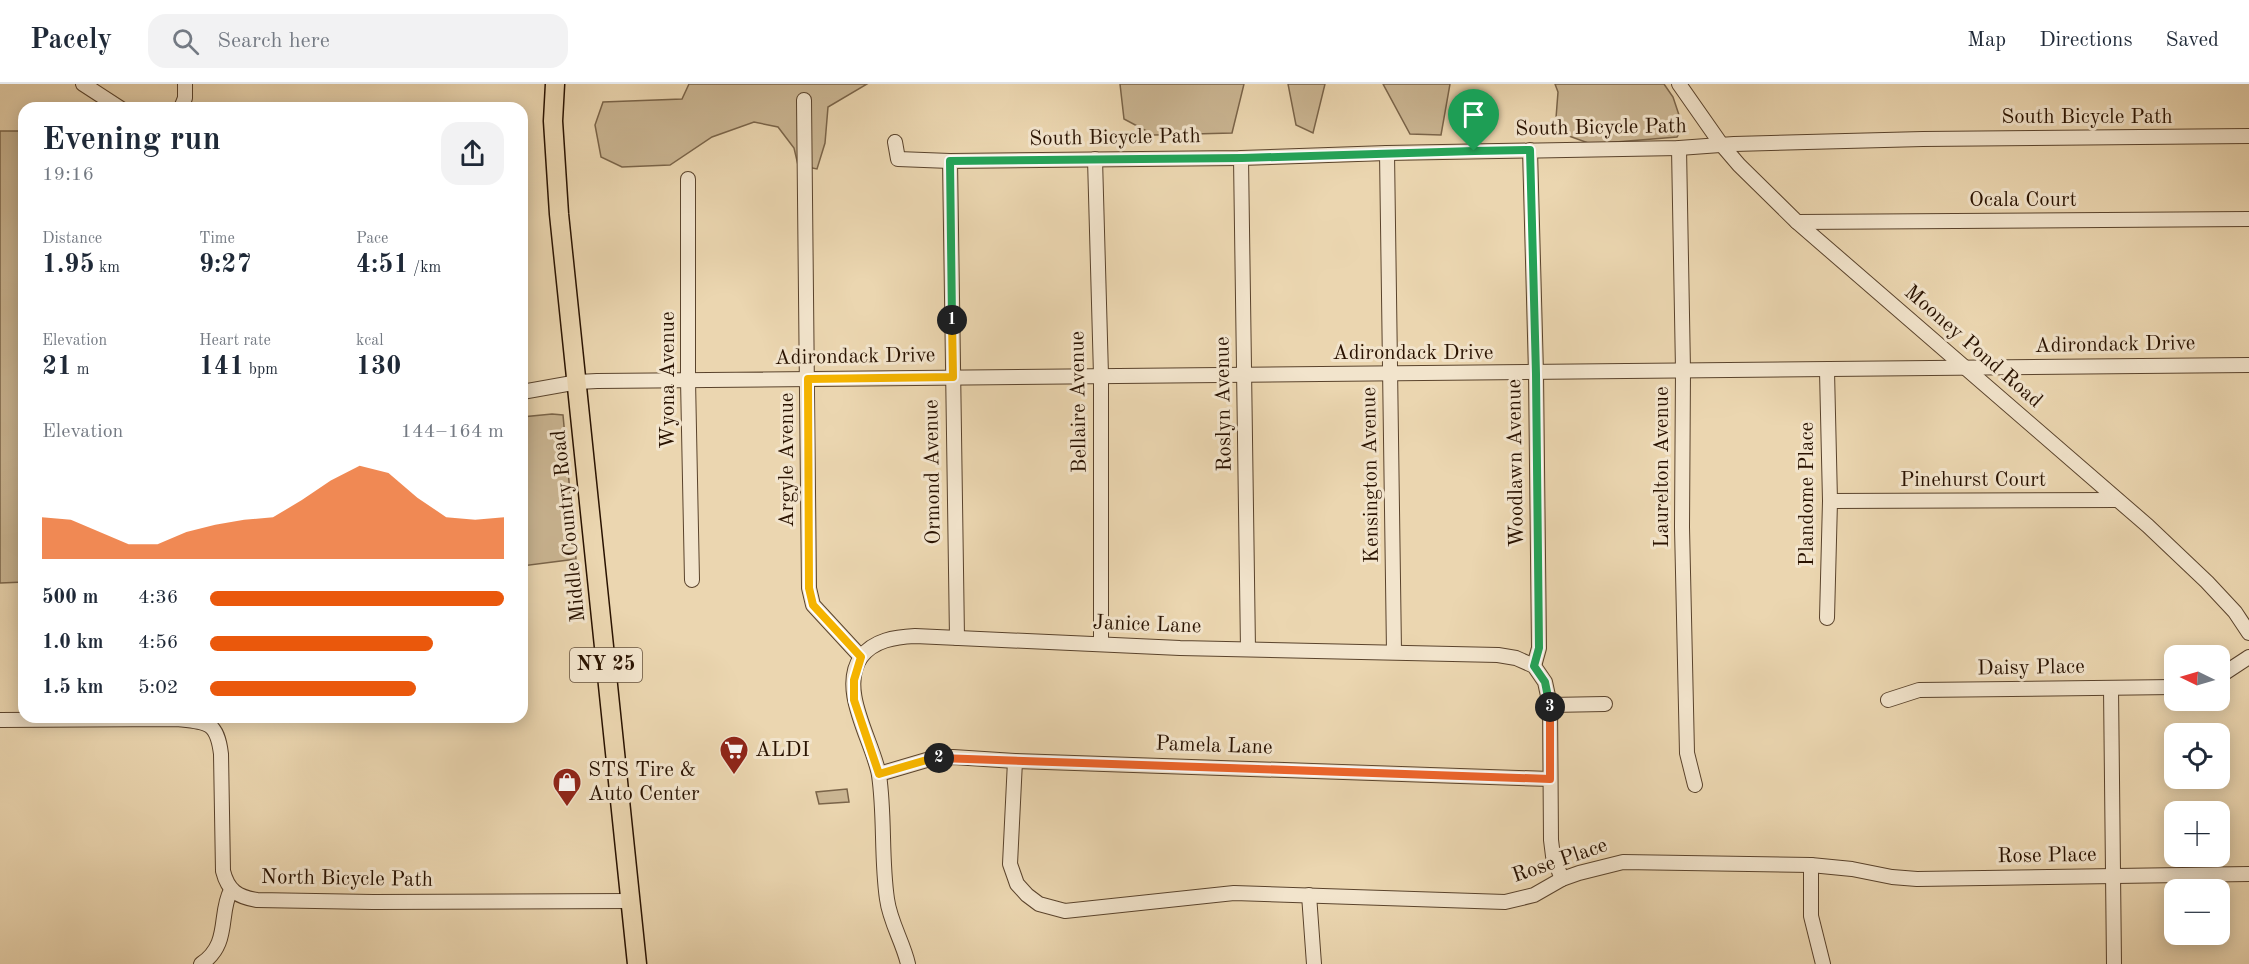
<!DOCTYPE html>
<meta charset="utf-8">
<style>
body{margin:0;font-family:"Old Standard TT",serif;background:#f2f2f3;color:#1f2937;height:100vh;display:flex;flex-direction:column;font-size:22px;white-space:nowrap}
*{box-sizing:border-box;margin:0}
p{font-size:20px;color:#747a83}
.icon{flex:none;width:33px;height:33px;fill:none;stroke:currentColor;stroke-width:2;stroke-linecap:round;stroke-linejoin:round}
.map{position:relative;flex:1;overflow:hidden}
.sheet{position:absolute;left:18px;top:18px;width:510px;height:621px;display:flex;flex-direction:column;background:#fff;border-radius:18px;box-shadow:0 3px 15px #0003}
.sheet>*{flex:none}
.needle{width:39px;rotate:275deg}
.fabs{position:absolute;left:2164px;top:561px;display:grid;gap:12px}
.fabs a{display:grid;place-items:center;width:66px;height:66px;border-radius:12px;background:#fff;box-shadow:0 3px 15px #0003;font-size:30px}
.pin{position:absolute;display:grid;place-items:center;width:51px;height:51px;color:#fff;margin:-62px -26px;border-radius:50% 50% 50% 0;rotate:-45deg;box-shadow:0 0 6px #0007}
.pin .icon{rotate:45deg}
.km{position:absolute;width:30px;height:30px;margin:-15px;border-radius:50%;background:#222;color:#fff;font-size:16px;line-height:30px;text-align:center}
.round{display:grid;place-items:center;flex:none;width:63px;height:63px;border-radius:18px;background:#f2f2f3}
.head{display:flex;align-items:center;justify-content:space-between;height:102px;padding:0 24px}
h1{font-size:33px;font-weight:700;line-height:45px}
.figures{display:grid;grid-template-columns:repeat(3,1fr);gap:9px;height:102px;padding:6px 24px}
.figures div{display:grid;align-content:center}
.figures b{font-size:26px;font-weight:700}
.figures small{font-size:16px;font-weight:400}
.figures p{font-size:16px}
.chart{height:168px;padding:12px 24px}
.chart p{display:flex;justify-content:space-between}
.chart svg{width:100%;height:108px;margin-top:6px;fill:#ea580c;opacity:.7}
ul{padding:0 24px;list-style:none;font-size:20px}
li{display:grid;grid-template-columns:96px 72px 1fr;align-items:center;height:45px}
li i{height:15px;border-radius:8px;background:#ea580c}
header{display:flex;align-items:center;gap:36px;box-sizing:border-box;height:84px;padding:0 30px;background:#fff;border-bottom:2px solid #e0e1e3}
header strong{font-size:28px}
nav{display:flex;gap:33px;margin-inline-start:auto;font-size:21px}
.search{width:420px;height:54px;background:#f2f2f3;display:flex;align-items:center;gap:15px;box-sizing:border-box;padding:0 21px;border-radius:18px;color:#747a83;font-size:22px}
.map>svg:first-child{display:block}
.green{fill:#cab592;stroke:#7a6449;stroke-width:1.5}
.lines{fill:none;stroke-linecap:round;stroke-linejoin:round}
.minor-casing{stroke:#5a432c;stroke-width:16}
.major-casing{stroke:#291200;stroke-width:21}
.minor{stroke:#f2e4cc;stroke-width:14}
.major{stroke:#ebd6b0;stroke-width:18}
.split-1-casing{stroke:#fff;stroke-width:12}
.split-2-casing{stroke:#fff;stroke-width:12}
.split-3-casing{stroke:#fff;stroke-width:12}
.split-4-casing{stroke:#fff;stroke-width:12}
.split-1{stroke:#22a559;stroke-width:8}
.split-2{stroke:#f5b400;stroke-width:8}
.split-3{stroke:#f0652b;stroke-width:8}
.split-4{stroke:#22a559;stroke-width:8}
.labels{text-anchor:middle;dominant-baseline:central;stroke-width:6;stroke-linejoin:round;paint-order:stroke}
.shield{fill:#f2e4cc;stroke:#65513d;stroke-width:1.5}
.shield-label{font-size:20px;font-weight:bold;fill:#291200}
.street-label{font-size:21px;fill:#291200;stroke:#f2e4cc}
.poi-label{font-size:21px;fill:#291200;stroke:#f2e4cc;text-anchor:start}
</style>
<header>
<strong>Pacely</strong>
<div class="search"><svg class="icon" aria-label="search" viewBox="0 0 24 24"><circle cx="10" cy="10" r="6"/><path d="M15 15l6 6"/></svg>Search here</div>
<nav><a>Map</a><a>Directions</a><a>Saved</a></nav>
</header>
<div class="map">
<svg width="2249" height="880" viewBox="0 0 2249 880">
<rect width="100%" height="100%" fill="#ebd6b0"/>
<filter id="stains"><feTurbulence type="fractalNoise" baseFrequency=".00333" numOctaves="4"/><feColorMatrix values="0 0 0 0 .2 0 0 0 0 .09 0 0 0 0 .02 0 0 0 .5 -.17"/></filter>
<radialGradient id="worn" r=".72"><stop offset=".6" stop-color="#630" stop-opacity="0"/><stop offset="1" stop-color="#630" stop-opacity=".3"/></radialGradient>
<!-- green -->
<g class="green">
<path d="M 689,0 L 867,0 L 828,23 L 825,59 L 817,85 L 798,81 L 794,64 L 778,43 L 754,38 L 712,53 L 670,81 L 622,83 L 601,73 L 595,41 L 603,18 L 682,15 Z"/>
<path d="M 1120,0 L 1244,0 L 1232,49 L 1154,51 L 1124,35 Z"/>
<path d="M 1288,0 L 1325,0 L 1313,49 L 1296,41 Z"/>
<path d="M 1383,0 L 1450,0 L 1441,51 L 1410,50 Z"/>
<path d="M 1555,0 L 1664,0 L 1673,13 L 1683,43 L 1677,53 L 1591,60 L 1555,47 L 1558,8 Z"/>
<path d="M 0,47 L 24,47 L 24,498 L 0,499 Z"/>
<path d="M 552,330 L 563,331 L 576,475 L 522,482 L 522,333 Z"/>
<path d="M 847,705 L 849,718 L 819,720 L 816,708 Z"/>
</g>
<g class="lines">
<!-- minor casing -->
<g class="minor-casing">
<g id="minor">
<path d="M 83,0 L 120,24"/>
<path d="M 1679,0 L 1721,60 L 1739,81 L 1797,138 L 2148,442 L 2207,498 L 2235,528 L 2249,549"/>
<path d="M 804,16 L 809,504 L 813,521 L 861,573"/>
<path d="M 181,24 L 185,14 L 185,0"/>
<path d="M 895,58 L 898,75 L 950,77 L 1241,74 L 1387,69 L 1679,64 L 1734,60 L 1923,55 L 2249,52"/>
<path d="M 1679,64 L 1683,286 L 1682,443 L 1687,669 L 1695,701"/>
<path d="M 1530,66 L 1536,289 L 1539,564 L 1534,582"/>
<path d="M 1387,69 L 1394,568"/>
<path d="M 1241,74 L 1248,565"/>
<path d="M 1095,75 L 1101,291 L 1101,560"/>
<path d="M 950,77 L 957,554"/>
<path d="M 688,95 L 688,296 L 692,496"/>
<path d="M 1797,138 L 2249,135"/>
<path d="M 1827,287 L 1830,417 L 1827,534"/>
<path d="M 522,308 L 578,298 L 597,297 L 2249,281"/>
<path d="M 1830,417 L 2117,416"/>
<path d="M 2220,592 L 2249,573"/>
<path d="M 2111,604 L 2114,880"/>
<path d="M 1888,616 L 1919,606 L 2175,603"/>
<path d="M 1550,621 L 1605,620"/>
<path d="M 0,636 L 177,635 C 207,638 217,637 221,670 L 223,787 C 228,807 238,813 257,816 L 373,818 L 630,817"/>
<path d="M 1015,677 L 1010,780 L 1017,800 L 1027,811 L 1039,820 L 1065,827 L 1234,809 L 1505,818 L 1534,811 L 1562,795 L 1579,789 L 1623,778 L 1811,781 L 1852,785 L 1892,793 L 1917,795 L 2249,790"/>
<path d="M 879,690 L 930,675 L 953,673 L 1015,677 L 1550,695"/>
<path d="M 1811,781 L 1811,832 L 1823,880"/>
<path d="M 1309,811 L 1314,880"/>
<path d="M 201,880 C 231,860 218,830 231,806"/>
<path d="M 908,880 C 903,858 890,838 887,815 C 881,774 885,732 879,691 C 873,657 838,606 861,573 C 874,556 895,553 915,552 L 1180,564 L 1498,571 L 1516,574 L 1534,582 L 1545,598 L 1550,621 L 1551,756 L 1553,772 L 1562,795"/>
</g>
</g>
<!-- major casing -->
<g class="major-casing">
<path id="major" d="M 555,0 L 553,37 L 559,130 L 637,880"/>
</g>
<!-- minor -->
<use href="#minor" class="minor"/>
<!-- major -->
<use href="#major" class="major"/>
</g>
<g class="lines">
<!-- split-1 casing -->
<g class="split-1-casing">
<path id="split-1" d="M 952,236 L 950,77 L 1242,74 L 1474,67"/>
</g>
<!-- split-2 casing -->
<g class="split-2-casing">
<path id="split-2" d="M 939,674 L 930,675 L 879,690 L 854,616 L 854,596 L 861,573 L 813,521 L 809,504 L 808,295 L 953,293 L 952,236"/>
</g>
<!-- split-3 casing -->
<g class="split-3-casing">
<path id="split-3" d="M 939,674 L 1550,695 L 1550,623"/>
</g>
<!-- split-4 casing -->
<g class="split-4-casing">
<path id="split-4" d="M 1474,67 L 1530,66 L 1536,290 L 1539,564 L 1534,582 L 1545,598 L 1550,623"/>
</g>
<!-- split-1 -->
<use href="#split-1" class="split-1"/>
<!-- split-2 -->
<use href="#split-2" class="split-2"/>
<!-- split-3 -->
<use href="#split-3" class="split-3"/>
<!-- split-4 -->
<use href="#split-4" class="split-4"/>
</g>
<!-- icons -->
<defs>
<g id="supermarket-pin" transform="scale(1.5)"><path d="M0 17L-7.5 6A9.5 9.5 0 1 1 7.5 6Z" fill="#8f2418" stroke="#f2e4cc"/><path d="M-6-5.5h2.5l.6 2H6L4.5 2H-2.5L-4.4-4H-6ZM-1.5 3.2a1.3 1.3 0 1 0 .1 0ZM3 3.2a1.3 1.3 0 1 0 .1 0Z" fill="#fff"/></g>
<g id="shop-pin" transform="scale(1.5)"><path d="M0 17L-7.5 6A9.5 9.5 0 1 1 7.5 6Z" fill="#8f2418" stroke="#f2e4cc"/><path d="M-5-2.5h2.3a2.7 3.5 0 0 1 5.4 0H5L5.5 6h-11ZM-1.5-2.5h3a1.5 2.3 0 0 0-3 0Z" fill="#fff"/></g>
</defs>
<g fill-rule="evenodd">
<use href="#supermarket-pin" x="734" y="666"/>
<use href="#shop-pin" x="567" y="698"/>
</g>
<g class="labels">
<!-- shield labels -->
<rect class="shield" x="570" y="564" width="72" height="34" rx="4.5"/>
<g class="shield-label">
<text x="606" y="581">NY 25</text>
</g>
<!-- street labels -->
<g class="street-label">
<text x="2087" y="33">South Bicycle Path</text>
<text transform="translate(1601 44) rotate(-1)">South Bicycle Path</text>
<text transform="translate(1115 54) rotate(-1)">South Bicycle Path</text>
<text x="2023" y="116">Ocala Court</text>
<text transform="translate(2115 261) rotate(-1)">Adirondack Drive</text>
<text transform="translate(1973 263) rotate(41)">Mooney Pond Road</text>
<text x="1413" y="269">Adirondack Drive</text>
<text transform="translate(855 273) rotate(-1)">Adirondack Drive</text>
<text transform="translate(668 296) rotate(-90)">Wyona Avenue</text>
<text transform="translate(1079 318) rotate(-91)">Bellaire Avenue</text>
<text transform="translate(1224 320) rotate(-91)">Roslyn Avenue</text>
<text transform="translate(787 376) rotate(-90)">Argyle Avenue</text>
<text transform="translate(1516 379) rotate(-91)">Woodlawn Avenue</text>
<text transform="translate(1662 383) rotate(-90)">Laurelton Avenue</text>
<text transform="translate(933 388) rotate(-91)">Ormond Avenue</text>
<text transform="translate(1371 391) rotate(-91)">Kensington Avenue</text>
<text x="1973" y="396">Pinehurst Court</text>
<text transform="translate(1807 410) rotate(-90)">Plandome Place</text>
<text transform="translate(569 442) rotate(-96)">Middle Country Road</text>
<text transform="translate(1147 541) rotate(2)">Janice Lane</text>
<text transform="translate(2031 584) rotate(-1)">Daisy Place</text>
<text transform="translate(1214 662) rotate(2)">Pamela Lane</text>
<text transform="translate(2047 772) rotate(-1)">Rose Place</text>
<text transform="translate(1560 777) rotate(-19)">Rose Place</text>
<text transform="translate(347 795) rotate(1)">North Bicycle Path</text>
</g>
<!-- poi labels -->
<g class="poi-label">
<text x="755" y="666">ALDI</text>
<text x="588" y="686">STS Tire &amp;<tspan x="588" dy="24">Auto Center</tspan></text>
</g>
</g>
<rect width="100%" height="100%" filter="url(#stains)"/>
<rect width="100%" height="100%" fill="url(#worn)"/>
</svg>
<div class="fabs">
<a><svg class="needle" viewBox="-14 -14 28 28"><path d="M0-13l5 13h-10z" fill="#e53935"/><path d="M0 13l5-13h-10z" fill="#747a83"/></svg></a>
<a><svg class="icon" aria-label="locate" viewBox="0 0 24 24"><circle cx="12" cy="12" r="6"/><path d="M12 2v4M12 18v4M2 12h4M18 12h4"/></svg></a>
<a>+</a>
<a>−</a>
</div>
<div class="pin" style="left:1474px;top:67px;background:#1e9e55"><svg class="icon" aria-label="arrive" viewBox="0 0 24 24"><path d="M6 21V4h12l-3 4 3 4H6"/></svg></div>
<b class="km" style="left:952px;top:236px">1</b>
<b class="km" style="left:939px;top:674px">2</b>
<b class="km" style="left:1550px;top:623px">3</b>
<section class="sheet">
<div class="head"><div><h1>Evening run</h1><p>19:16</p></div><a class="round"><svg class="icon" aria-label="share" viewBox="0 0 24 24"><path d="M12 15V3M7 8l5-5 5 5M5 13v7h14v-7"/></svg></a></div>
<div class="figures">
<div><p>Distance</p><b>1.95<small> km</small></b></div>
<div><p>Time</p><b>9:27</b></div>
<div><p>Pace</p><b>4:51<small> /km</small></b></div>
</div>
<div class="figures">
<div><p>Elevation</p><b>21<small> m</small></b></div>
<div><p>Heart rate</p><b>141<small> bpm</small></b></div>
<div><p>kcal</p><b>130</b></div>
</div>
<div class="chart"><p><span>Elevation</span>144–164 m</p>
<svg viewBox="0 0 160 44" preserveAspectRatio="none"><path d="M0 44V27L10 28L20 33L30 38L40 38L50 33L60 30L70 28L80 27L90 20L100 12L110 6L120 9L130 19L140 27L150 28L160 27V44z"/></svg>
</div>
<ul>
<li><b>500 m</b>4:36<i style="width:100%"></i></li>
<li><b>1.0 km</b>4:56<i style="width:76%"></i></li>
<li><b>1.5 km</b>5:02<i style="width:70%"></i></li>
</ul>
</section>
</div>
